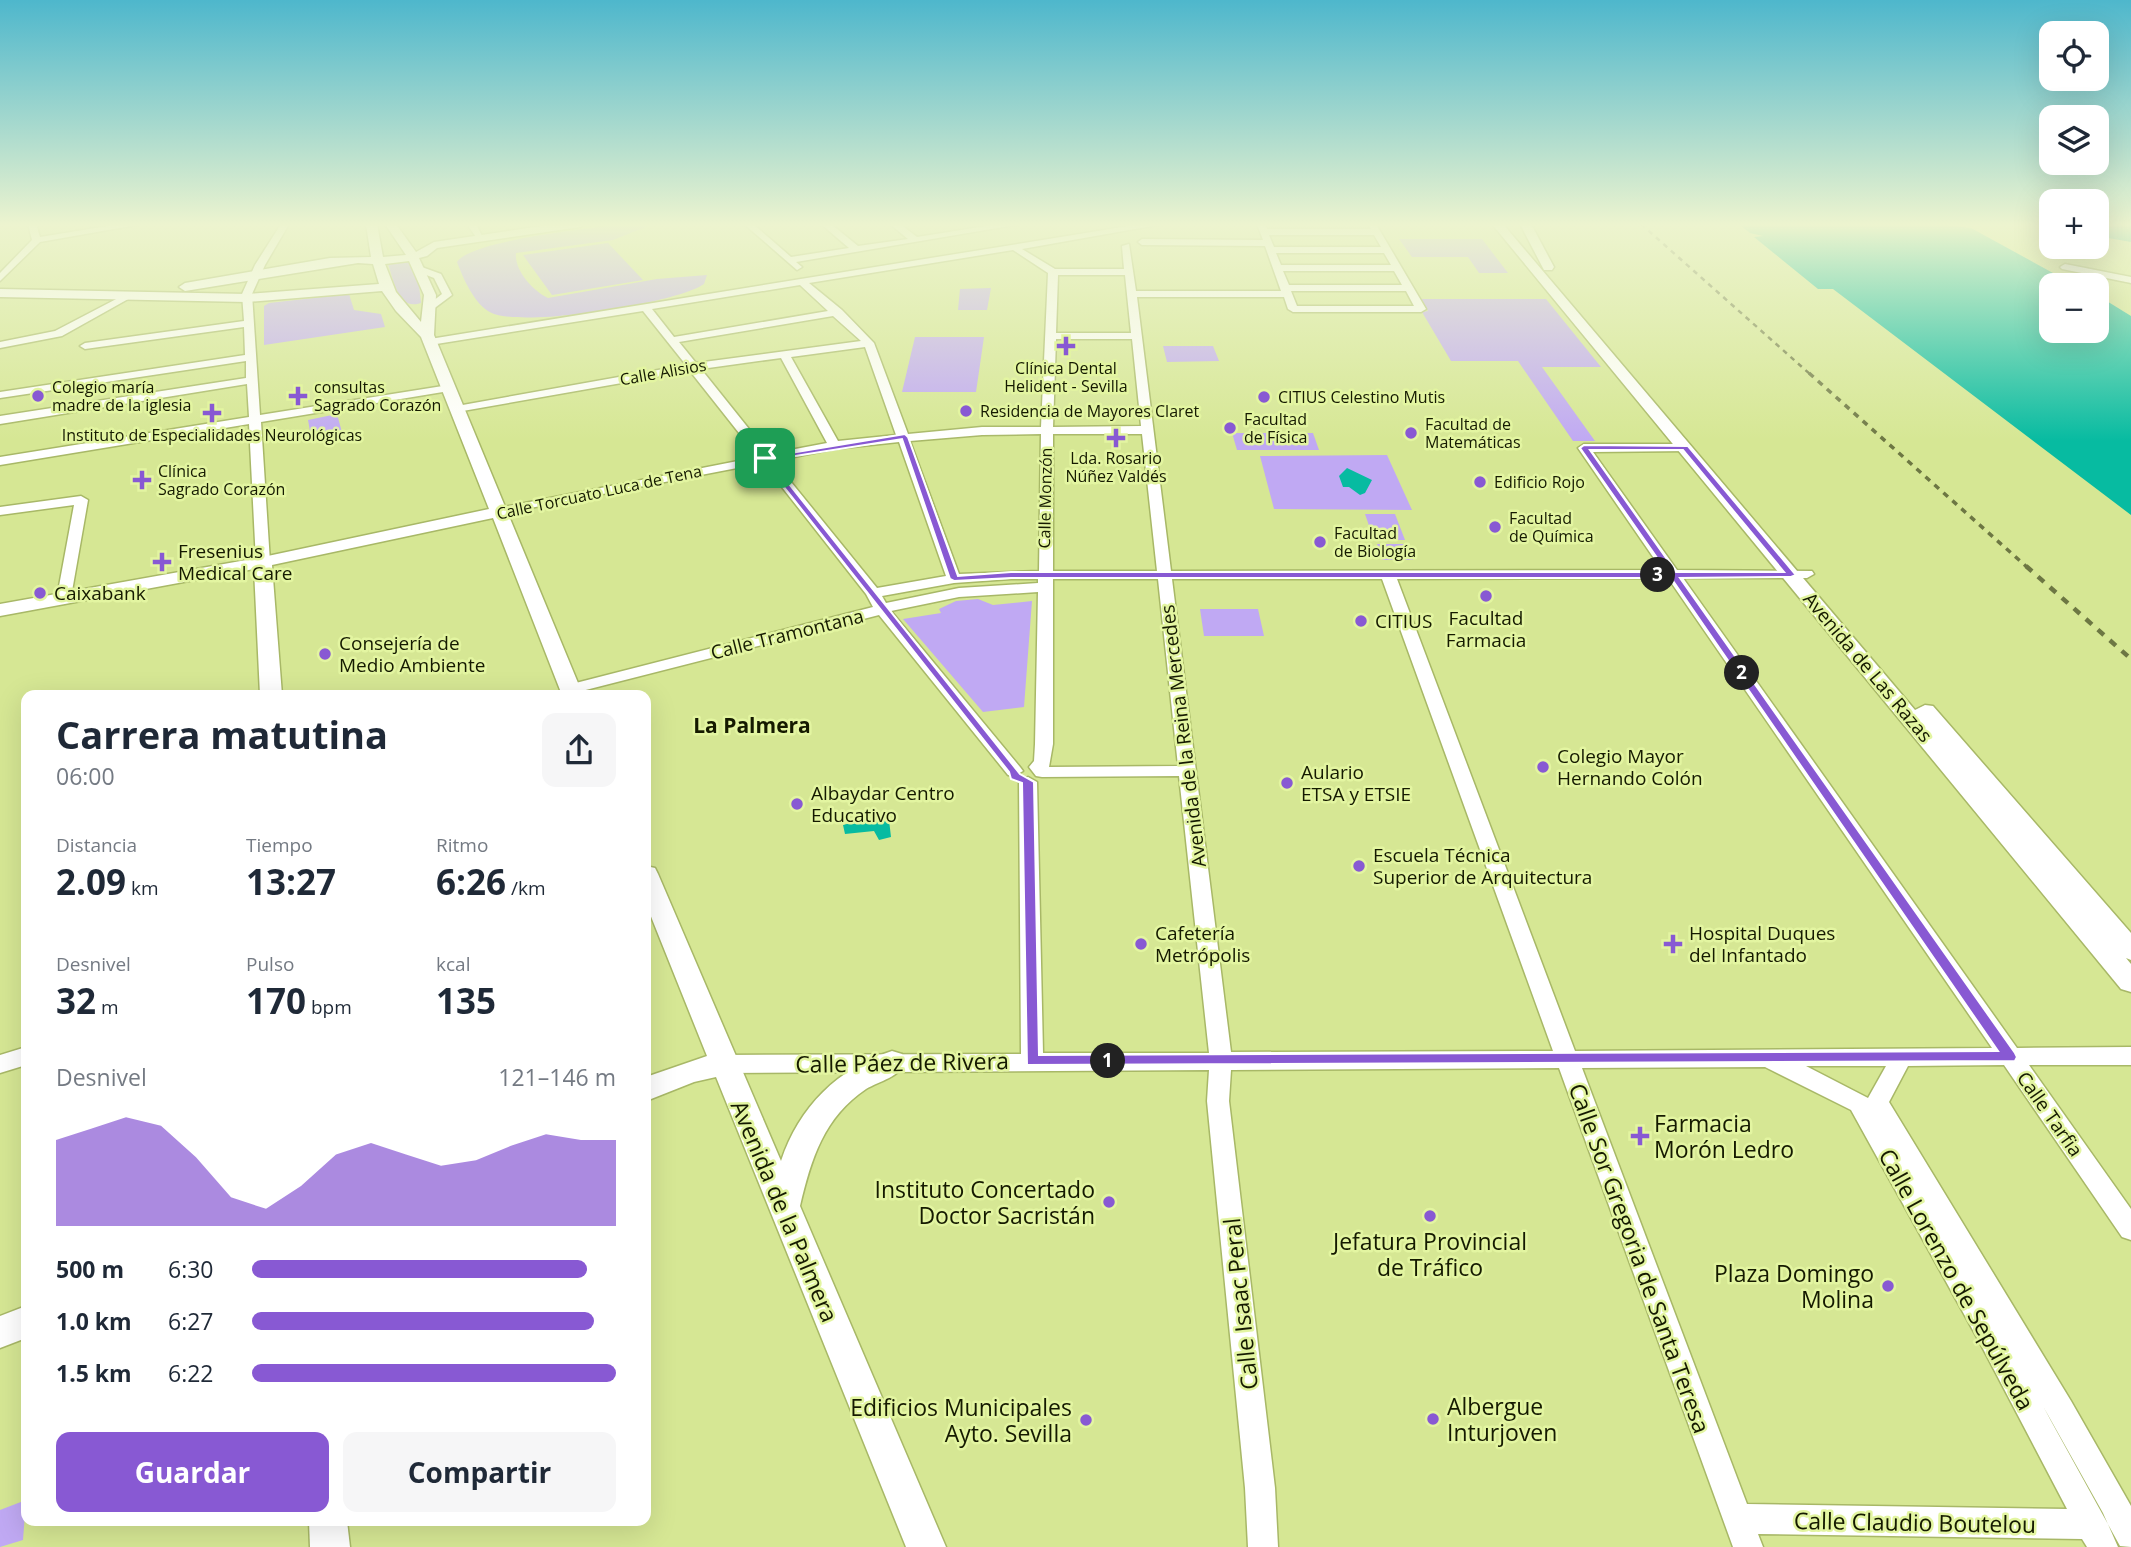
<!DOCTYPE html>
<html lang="es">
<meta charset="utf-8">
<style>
body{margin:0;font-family:"Open Sans",sans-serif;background:#f6f6f7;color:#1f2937;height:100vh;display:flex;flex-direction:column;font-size:26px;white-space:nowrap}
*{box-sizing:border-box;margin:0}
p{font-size:23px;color:#747a83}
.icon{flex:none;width:38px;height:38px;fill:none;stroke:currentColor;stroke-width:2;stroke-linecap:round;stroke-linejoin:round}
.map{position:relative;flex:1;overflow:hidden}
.drawer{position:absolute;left:21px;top:690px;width:630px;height:836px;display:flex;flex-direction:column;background:#fff;border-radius:14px;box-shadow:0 7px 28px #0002}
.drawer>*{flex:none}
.fabs{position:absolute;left:2039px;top:21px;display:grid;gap:14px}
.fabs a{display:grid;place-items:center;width:70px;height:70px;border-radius:14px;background:#fff;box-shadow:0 7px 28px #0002;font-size:35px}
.pin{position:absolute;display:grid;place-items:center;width:60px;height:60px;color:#fff;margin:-30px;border-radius:14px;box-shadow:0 4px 10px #0006}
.km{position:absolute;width:35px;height:35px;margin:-18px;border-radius:50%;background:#222;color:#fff;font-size:19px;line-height:35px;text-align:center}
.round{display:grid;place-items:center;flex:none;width:74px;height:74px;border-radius:14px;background:#f6f6f7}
.headline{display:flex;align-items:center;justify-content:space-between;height:119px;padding:0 35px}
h1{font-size:38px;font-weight:700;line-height:52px}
.metrics{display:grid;grid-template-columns:repeat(3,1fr);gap:10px;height:119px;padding:7px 35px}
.metrics div{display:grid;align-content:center}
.metrics b{font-size:35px;font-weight:700}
.metrics small{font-size:19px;font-weight:400}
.metrics p{font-size:19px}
.chart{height:196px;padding:14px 35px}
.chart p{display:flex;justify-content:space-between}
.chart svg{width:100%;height:126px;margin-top:7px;fill:#8859d3;opacity:.7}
.button{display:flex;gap:14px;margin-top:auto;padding:14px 35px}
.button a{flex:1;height:80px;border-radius:14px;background:#8859d3;color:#fff;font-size:28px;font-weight:700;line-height:80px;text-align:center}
.button a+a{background:#f6f6f7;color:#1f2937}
ul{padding:0 35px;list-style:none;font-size:23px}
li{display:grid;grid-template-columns:112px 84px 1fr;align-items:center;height:52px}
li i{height:18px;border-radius:9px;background:#8859d3}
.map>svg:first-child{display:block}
.green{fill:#c0a9f3}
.water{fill:#07bba1}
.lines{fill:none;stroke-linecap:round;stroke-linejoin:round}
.minor-casing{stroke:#a8b867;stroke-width:3}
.major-casing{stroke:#a8b867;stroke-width:3}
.minor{fill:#fff;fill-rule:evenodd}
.major{fill:#fff;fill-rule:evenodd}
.rail-far2{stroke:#6d7743;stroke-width:2.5;stroke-dasharray:5 5;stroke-linecap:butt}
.rail-far1{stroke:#6d7743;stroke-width:3.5;stroke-dasharray:6 6;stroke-linecap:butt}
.rail{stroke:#6d7743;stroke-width:4.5;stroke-dasharray:8 8;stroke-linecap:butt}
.route{fill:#8859d3;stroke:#fff;stroke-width:2;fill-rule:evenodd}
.poi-dot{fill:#8859d3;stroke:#e3f5a1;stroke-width:2.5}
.labels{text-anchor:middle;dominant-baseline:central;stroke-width:5;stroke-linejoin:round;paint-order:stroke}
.far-poi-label{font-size:16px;fill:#151a00;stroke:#e3f5a1;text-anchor:start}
.far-street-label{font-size:16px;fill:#151a00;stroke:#e3f5a1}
.poi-label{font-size:19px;fill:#151a00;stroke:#e3f5a1;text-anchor:start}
.street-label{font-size:19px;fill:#151a00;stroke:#e3f5a1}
.neighbourhood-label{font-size:21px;font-weight:bold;fill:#151a00;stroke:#e3f5a1}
.near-street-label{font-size:23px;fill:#151a00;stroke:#e3f5a1}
.near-poi-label{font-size:23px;fill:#151a00;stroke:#e3f5a1;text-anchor:end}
</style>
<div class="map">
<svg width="2131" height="1547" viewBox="0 0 2131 1547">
<rect width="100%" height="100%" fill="#d6e794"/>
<!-- green -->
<g class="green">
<path d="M 622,224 L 648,226 L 613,240 L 516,253 C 514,270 533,291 548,298 L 657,279 L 707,275 L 704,284 C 678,303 514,330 488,311 C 473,301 463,278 457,262 C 470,240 595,228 622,224 Z"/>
<path d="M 1399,239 L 1482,239 L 1508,273 L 1479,273 L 1468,257 L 1412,257 Z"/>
<path d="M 608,243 L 643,280 L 552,295 L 523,255 Z"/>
<path d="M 409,262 L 419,285 L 421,303 C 398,311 394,281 388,264 Z"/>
<path d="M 991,288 L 987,310 L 958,310 L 960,289 Z"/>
<path d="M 349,294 L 354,310 L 381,314 L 385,327 L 264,345 L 264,306 L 269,303 Z"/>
<path d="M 1420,299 L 1546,299 L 1601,367 L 1542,367 L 1595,441 L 1573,441 L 1518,361 L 1451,361 L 1422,312 L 1428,311 Z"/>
<path d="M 915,337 L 984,337 L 976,392 L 902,392 Z"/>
<path d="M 1163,346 L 1213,346 L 1219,361 L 1167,362 Z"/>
<path d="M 337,414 L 343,436 L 312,442 L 308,420 Z"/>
<path d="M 1232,433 L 1313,433 L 1319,450 L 1237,450 Z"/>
<path d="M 1387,455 L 1412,510 L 1274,509 L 1260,456 Z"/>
<path d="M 1365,514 L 1395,514 L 1405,540 L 1374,540 Z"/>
<path d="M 1377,544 L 1407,544 L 1413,560 L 1382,560 Z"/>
<path d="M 978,599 L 993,605 L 1032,601 L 1024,707 L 983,712 L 903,619 L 941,613 L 939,609 L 956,601 Z"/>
<path d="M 1200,609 L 1258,609 L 1264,636 L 1204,636 Z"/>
<path d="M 26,1500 L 23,1540 L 0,1547 L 0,1510 Z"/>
</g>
<!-- water -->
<g class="water">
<path d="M 1739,224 L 1936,224 L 1971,228 L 2075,285 L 2051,285 L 2051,331 L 2096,331 L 2097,295 L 2131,316 L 2131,515 L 1833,289 L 1818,289 L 1754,237 L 1763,236 L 1750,233 Z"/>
<path d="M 2097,224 L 2131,224 L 2131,242 L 2097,236 Z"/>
<path d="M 1347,468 L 1372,480 L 1365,493 L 1360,495 L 1349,487 L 1343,487 L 1339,476 Z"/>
<path d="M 873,817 L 889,820 L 891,837 L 879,840 L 874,831 L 845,834 L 843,825 Z"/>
</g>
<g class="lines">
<!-- minor casing -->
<g class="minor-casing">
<g id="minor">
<path d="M 28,224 L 36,224 L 40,237 L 120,224 L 142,224 L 40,242 L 0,281 L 0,273 L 32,240 Z"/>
<path d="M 281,224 L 289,224 L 265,265 L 252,294 L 260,415 L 449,385 L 455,388 L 449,391 L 261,422 L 270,562 L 268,565 L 263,566 L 256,562 L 249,424 L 0,465 L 0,457 L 249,417 L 247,384 L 0,424 L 0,416 L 246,378 L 246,361 L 0,398 L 0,392 L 245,355 L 244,327 L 85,349 L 80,346 L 85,343 L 244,321 L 242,294 L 255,265 Z"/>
<path d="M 467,224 L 476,224 L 484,240 L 478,240 Z"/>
<path d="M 744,224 L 753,224 L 791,257 L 849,248 L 821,224 L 831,224 L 858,246 L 908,239 L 890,224 L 900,224 L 917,237 L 999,224 L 1021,224 L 796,262 L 802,267 L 797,270 Z"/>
<path d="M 1141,224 L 1163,224 L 1022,249 L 1055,269 L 1124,269 L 1122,246 L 1129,244 L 1136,291 L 1281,291 L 1265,246 L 1142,245 L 1138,242 L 1142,239 L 1263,240 L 1257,224 L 1265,224 L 1267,229 L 1371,229 L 1368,224 L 1376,224 L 1426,309 L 1421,312 L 1293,312 L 1288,309 L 1284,297 L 1137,297 L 1171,571 L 1662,570 L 1578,448 L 1584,444 L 1686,444 L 1692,448 L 1690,451 L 1593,452 L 1677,570 L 1812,571 L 1814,574 L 1807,578 L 1683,578 L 2017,1048 L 2131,1047 L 2131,1065 L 2029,1065 L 2131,1209 L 2131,1240 L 2122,1237 L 2004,1065 L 1908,1066 L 1889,1102 L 2071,1401 L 2131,1506 L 2131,1547 L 2120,1546 L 2051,1421 L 2043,1406 L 2103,1513 L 2118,1547 L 2087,1547 L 2082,1539 L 1758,1534 L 1763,1547 L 1733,1547 L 1559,1068 L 1231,1070 L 1229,1101 L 1275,1488 L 1278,1547 L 1248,1547 L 1245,1488 L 1207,1101 L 1209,1070 L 724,1073 L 716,1070 L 713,1064 L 716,1058 L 724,1055 L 1021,1054 L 1019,782 L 1028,777 L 1037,782 L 1043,1053 L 1209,1053 L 1179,776 L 1042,777 L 1036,776 L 1029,767 L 1034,761 L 1035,744 L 1038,592 L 959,597 L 891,611 L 1020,767 L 1023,771 L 1014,776 L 1008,775 L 879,615 L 570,694 L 564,692 L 562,689 L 564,686 L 873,607 L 866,594 L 763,463 L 494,515 L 492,512 L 499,508 L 758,457 L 690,371 L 457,412 L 451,409 L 457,406 L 686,365 L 643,311 L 430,345 L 425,342 L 430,339 ZM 1269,235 L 1374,235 L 1381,247 L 1274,247 ZM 1013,250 L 1048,273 L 1041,427 L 982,427 L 908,434 L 874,343 L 842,310 L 809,283 ZM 1276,253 L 1384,253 L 1391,265 L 1281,265 ZM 1283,271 L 1394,271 L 1402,285 L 1289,285 ZM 1058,275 L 1125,275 L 1131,333 L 1056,333 ZM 800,285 L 828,311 L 674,337 L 652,309 ZM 1291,291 L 1406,291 L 1414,306 L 1297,306 ZM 833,316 L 861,341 L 696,363 L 679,342 ZM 1056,339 L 1132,339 L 1141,426 L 1053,427 ZM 865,347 L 896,435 L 838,441 L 791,357 ZM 781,358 L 827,443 L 769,454 L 701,369 ZM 1041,434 L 1039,571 L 959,574 L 910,441 L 982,435 ZM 1053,434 L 1142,434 L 1157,571 L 1053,571 ZM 899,442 L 946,576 L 877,588 L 774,461 L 834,449 ZM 1668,578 L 1992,1048 L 1575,1051 L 1397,579 ZM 1011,579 L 1038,579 L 1038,583 L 959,588 L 886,603 L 882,596 L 954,583 ZM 1053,579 L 1158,579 L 1178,766 L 1049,767 L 1053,744 ZM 1172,579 L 1382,579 L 1553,1051 L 1231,1052 ZM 1806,1066 L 1886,1066 L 1868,1098 ZM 1765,1067 L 1851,1110 L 1980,1343 L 2067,1509 L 1747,1504 L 1582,1068 Z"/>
<path d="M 2065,264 L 2131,277 L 2131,283 L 2062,269 L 2060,267 Z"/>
<path d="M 419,266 L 441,274 L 452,295 L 432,310 L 424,308 L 442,294 L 434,278 L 416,271 L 416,267 Z"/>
<path d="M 122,296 L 130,298 L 62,336 L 0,348 L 0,342 L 55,331 Z"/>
<path d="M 81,496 L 88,500 L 71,597 L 64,601 L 57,597 L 74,505 L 0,515 L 0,507 Z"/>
<path d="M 26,1047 L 26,1065 L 0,1073 L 0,1055 Z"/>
</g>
</g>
<!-- major casing -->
<g class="major-casing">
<g id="major">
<path d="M 366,224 L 377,224 L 383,257 L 406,255 L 385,224 L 396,224 L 416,252 L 434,242 L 555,224 L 585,224 L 580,227 L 437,248 L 427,256 L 419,258 L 436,295 L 434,335 L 583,695 L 562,695 L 493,518 L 272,565 L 282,695 L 260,695 L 254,569 L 0,616 L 0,604 L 263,557 L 489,509 L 421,337 L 396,311 L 382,291 L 247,302 L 0,297 L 0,289 L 247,294 L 379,284 L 373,264 L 358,263 L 185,291 L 179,287 L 185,283 L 330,258 L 371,257 ZM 409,261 L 424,295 L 421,322 L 396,292 L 385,264 Z"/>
<path d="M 1492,224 L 1503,224 L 1915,710 L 1925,705 L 1933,706 L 2131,933 L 2131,960 L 2126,958 L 2131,964 L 2131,992 L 2121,989 Z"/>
<path d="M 1520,224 L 1531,224 L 1554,267 L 1552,270 L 1544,270 Z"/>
<path d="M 646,866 L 655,868 L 658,874 L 781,1161 C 799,1107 838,1068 892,1051 L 902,1054 L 906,1062 C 899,1077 880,1081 866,1089 C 824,1117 811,1159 800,1206 L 946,1547 L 906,1547 L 716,1077 L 694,1082 L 646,1101 L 646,1077 L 707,1056 L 646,904 Z"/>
<path d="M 26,1306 L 26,1338 L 0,1348 L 0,1316 Z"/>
<path d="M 309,1521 L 347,1521 L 350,1547 L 310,1547 Z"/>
</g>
</g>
<!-- minor -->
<use href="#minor" class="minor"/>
<!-- major -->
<use href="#major" class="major"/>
<!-- rail-far2 -->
<path class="rail-far2" d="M 1641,224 L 1811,375"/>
<!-- rail-far1 -->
<path class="rail-far1" d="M 1809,373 L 2028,568"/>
<!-- rail -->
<path class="rail" d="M 2026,566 L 2131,659"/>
</g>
<!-- sky -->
<linearGradient id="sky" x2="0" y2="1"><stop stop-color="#4eb7cc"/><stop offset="0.51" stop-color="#edf4cf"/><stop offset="1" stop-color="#edf4cf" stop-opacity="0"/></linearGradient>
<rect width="2131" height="441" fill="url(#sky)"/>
<!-- route -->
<path class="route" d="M 905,434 L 908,437 L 958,576 L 1011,572 L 1667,572 L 1580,448 L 1584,445 L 1688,446 L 1796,575 L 1791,577 L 1680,578 L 2015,1053 L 2017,1057 L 2015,1061 L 1027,1065 L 1022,783 L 1011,779 L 1009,772 L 761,458 ZM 902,439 L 950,579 L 954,581 L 1011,578 L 1671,578 L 1998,1051 L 1039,1055 L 1034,782 L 1020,774 L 770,460 ZM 1590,450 L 1683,450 L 1784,572 L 1676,572 Z"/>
<!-- markers -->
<g class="poi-dot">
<path d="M1062.5 335.5h7v7h7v7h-7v7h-7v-7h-7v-7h7z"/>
<circle cx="38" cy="396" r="7"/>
<path d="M294.5 385.5h7v7h7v7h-7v7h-7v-7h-7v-7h7z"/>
<circle cx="1264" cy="397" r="7"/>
<circle cx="966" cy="411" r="7"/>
<path d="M208.5 402.5h7v7h7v7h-7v7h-7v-7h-7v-7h7z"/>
<circle cx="1230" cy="428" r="7"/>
<circle cx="1411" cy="433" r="7"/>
<path d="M1112.5 427.5h7v7h7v7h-7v7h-7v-7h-7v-7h7z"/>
<path d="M138.5 469.5h7v7h7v7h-7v7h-7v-7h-7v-7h7z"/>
<circle cx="1480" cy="482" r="7"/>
<circle cx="1495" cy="527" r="7"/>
<circle cx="1320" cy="542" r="7"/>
<path d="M158.5 551.5h7v7h7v7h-7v7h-7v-7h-7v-7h7z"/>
<circle cx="40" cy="593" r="7"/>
<circle cx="1486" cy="596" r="7"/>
<circle cx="1361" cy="621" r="7"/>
<circle cx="325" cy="654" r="7"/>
<circle cx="1543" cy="767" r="7"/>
<circle cx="1287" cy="783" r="7"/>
<circle cx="797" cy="804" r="7"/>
<circle cx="1359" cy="866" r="7"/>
<circle cx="1141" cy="944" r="7"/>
<path d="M1669.5 933.5h7v7h7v7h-7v7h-7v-7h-7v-7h7z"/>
<path d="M1636.5 1125.5h7v7h7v7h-7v7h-7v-7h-7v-7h7z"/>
<circle cx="1109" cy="1202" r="7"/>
<circle cx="1430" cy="1216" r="7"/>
<circle cx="1888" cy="1286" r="7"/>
<circle cx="1433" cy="1419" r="7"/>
<circle cx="1086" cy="1420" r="7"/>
</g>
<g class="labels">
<!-- far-poi labels -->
<g class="far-poi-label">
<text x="1066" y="368" text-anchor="middle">Clínica Dental<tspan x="1066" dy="18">Helident - Sevilla</tspan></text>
<text x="52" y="387">Colegio maría<tspan x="52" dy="18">madre de la iglesia</tspan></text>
<text x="314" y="387">consultas<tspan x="314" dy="18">Sagrado Corazón</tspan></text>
<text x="1278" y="397">CITIUS Celestino Mutis</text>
<text x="980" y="411">Residencia de Mayores Claret</text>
<text x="1244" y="419">Facultad<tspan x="1244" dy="18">de Física</tspan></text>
<text x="1425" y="424">Facultad de<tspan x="1425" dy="18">Matemáticas</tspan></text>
<text x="212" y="435" text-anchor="middle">Instituto de Especialidades Neurológicas</text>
<text x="1116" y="458" text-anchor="middle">Lda. Rosario<tspan x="1116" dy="18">Núñez Valdés</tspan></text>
<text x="158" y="471">Clínica<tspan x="158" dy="18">Sagrado Corazón</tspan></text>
<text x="1494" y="482">Edificio Rojo</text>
<text x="1509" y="518">Facultad<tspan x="1509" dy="18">de Química</tspan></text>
<text x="1334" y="533">Facultad<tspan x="1334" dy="18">de Biología</tspan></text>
</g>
<!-- far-street labels -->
<g class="far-street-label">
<text transform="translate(663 372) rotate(-10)">Calle Alisios</text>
<text transform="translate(599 492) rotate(-12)">Calle Torcuato Luca de Tena</text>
<text transform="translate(1045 498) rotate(-89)">Calle Monzón</text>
</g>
<!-- poi labels -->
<g class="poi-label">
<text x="178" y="551">Fresenius<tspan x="178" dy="22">Medical Care</tspan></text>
<text x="54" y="593">Caixabank</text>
<text x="1486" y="618" text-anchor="middle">Facultad<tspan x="1486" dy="22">Farmacia</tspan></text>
<text x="1375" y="621">CITIUS</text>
<text x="339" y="643">Consejería de<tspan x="339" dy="22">Medio Ambiente</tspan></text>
<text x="1557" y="756">Colegio Mayor<tspan x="1557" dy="22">Hernando Colón</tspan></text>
<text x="1301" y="772">Aulario<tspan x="1301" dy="22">ETSA y ETSIE</tspan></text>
<text x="811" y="793">Albaydar Centro<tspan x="811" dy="22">Educativo</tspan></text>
<text x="1373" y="855">Escuela Técnica<tspan x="1373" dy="22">Superior de Arquitectura</tspan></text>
<text x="1155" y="933">Cafetería<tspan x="1155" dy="22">Metrópolis</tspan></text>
<text x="1689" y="933">Hospital Duques<tspan x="1689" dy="22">del Infantado</tspan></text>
</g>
<!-- street labels -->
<g class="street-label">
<text transform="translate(787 634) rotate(-14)">Calle Tramontana</text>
<text transform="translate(1868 667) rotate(50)">Avenida de Las Razas</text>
<text transform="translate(1183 736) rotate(-97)">Avenida de la Reina Mercedes</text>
<text transform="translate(2050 1114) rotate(55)">Calle Tarfia</text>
</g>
<!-- neighbourhood labels -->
<g class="neighbourhood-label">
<text x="752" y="725">La Palmera</text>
</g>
<!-- near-street labels -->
<g class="near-street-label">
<text transform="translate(902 1062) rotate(-1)">Calle Páez de Rivera</text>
<text transform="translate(785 1211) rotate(67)">Avenida de la Palmera</text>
<text transform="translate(1640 1258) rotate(70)">Calle Sor Gregoria de Santa Teresa</text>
<text transform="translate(1957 1279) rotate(61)">Calle Lorenzo de Sepúlveda</text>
<text transform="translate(1240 1304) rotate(-96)">Calle Isaac Peral</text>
<text transform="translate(1915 1522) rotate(1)">Calle Claudio Boutelou</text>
</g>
<!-- near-poi labels -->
<g class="near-poi-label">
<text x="1654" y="1123" text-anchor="start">Farmacia<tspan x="1654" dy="26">Morón Ledro</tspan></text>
<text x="1095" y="1189">Instituto Concertado<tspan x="1095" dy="26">Doctor Sacristán</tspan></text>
<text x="1430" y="1241" text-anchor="middle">Jefatura Provincial<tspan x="1430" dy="26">de Tráfico</tspan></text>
<text x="1874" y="1273">Plaza Domingo<tspan x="1874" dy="26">Molina</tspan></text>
<text x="1447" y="1406" text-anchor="start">Albergue<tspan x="1447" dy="26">Inturjoven</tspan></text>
<text x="1072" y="1407">Edificios Municipales<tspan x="1072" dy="26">Ayto. Sevilla</tspan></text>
</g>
</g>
</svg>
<div class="fabs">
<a><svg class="icon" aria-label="locate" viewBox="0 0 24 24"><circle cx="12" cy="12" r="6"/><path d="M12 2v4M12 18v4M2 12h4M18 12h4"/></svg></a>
<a><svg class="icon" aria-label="layers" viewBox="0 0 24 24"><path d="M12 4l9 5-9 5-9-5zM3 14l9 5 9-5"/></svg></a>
<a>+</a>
<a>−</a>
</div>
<div class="pin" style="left:765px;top:458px;background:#1e9e55"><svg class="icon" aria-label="arrive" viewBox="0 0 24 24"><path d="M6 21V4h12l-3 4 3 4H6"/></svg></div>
<b class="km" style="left:1108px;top:1061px">1</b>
<b class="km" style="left:1742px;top:673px">2</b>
<b class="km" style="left:1658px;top:575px">3</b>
<section class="drawer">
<div class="headline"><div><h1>Carrera matutina</h1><p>06:00</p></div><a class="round"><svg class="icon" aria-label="share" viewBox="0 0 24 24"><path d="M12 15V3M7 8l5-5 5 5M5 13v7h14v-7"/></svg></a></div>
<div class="metrics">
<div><p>Distancia</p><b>2.09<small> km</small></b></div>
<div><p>Tiempo</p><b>13:27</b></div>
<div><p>Ritmo</p><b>6:26<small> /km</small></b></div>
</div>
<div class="metrics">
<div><p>Desnivel</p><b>32<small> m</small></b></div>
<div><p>Pulso</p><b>170<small> bpm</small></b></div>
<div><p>kcal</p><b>135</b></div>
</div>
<div class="chart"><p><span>Desnivel</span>121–146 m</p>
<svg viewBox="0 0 160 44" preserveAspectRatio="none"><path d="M0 44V14L10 10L20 6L30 9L40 20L50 34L60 38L70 30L80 19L90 15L100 19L110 23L120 21L130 16L140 12L150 14L160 14V44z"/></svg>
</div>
<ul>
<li><b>500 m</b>6:30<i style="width:92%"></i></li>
<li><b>1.0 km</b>6:27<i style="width:94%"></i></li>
<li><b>1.5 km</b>6:22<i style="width:100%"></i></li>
</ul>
<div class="button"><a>Guardar</a><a>Compartir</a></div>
</section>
</div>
